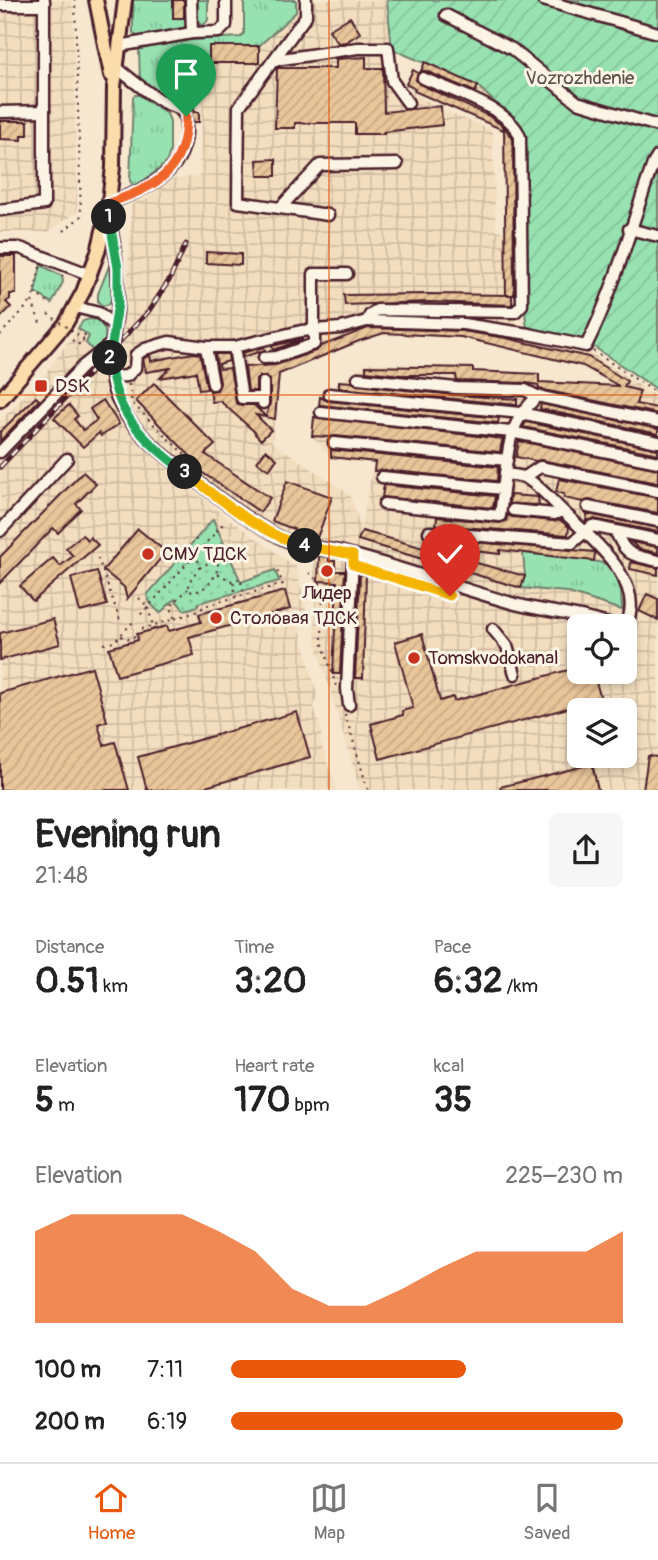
<!DOCTYPE html>
<meta charset="utf-8">
<style>
body{margin:0;font-family:Pangolin,sans-serif;background:#f6f6f6;color:#222;height:100vh;display:flex;flex-direction:column;font-size:26px;white-space:nowrap}
*{box-sizing:border-box;margin:0}
p{font-size:23px;color:#767676}
.icon{flex:none;width:38px;height:38px;fill:none;stroke:currentColor;stroke-width:2;stroke-linecap:round;stroke-linejoin:round}
.map{position:relative;height:790px;overflow:hidden}
.side{display:flex;flex-direction:column;background:#fff;flex:1}
.side>*{flex:none}
.controls{position:absolute;left:567px;top:614px;display:grid;gap:14px}
.controls a{display:grid;place-items:center;width:70px;height:70px;border-radius:10px;background:#fff;box-shadow:0 4px 10px #0003;font-size:35px}
.pin{position:absolute;display:grid;place-items:center;width:60px;height:60px;color:#fff;margin:-72px -30px;border-radius:50% 50% 50% 0;rotate:-45deg;box-shadow:0 0 7px #0007}
.pin .icon{rotate:45deg}
.km{position:absolute;width:35px;height:35px;margin:-18px;border-radius:50%;background:#222;color:#fff;font-size:19px;line-height:35px;text-align:center}
.round{display:grid;place-items:center;flex:none;width:74px;height:74px;border-radius:10px;background:#f6f6f6}
.head{display:flex;align-items:center;justify-content:space-between;height:119px;padding:0 35px}
h1{font-size:38px;font-weight:700;line-height:52px}
.figures{display:grid;grid-template-columns:repeat(3,1fr);gap:10px;height:119px;padding:7px 35px}
.figures div{display:grid;align-content:center}
.figures b{font-size:35px;font-weight:700}
.figures small{font-size:19px;font-weight:400}
.figures p{font-size:19px}
.chart{height:196px;padding:14px 35px}
.chart p{display:flex;justify-content:space-between}
.chart svg{width:100%;height:126px;margin-top:7px;fill:#ea580c;opacity:.7}
ul{padding:0 35px;list-style:none;font-size:23px}
li{display:grid;grid-template-columns:112px 84px 1fr;align-items:center;height:52px}
li i{height:18px;border-radius:9px;background:#ea580c}
.dock{display:flex;justify-content:space-around;align-items:center;height:98px;border-top:2px solid #e0e0e0;background:#fff;font-size:19px;color:#767676}
.dock a{display:grid;justify-items:center;gap:4px}
.dock .active{color:#ea580c}
.map>svg:first-child{display:block}
.industrial{fill:url(#industrial-grid);fill-rule:evenodd}
.grass{fill:url(#grass-tufts);stroke:#71806e;stroke-width:2}
.park{fill:url(#park-dots);stroke:#71806e;stroke-width:2}
.garden{fill:url(#garden-furrows);stroke:#71806e;stroke-width:2}
.building{fill:url(#building-hatch);stroke:#4a1f2b;stroke-width:2}
.lines{fill:none;stroke-linecap:round;stroke-linejoin:round}
.minor-casing{stroke:#4a1f2b;stroke-width:15}
.major-casing{stroke:#4a1f2b;stroke-width:18}
.path{stroke:#4a1f2b;stroke-width:2;stroke-dasharray:2 5;stroke-linecap:butt}
.minor{stroke:#fcf5e5;stroke-width:10}
.major{stroke:#fbddab;stroke-width:12}
.rail-casing{stroke:#4a1f2b;stroke-width:5}
.rail{stroke:#fcf5e5;stroke-width:2.5;stroke-dasharray:8;stroke-linecap:butt}
.path-bridge{stroke:#4a1f2b;stroke-width:2;stroke-dasharray:2 5;stroke-linecap:butt}
.split-1-casing{stroke:#fff;stroke-width:14}
.split-2-casing{stroke:#fff;stroke-width:14}
.split-3-casing{stroke:#fff;stroke-width:14}
.split-4-casing{stroke:#fff;stroke-width:14}
.split-5-casing{stroke:#fff;stroke-width:14}
.split-1{stroke:#f0652b;stroke-width:9}
.split-2{stroke:#22a559;stroke-width:9}
.split-3{stroke:#22a559;stroke-width:9}
.split-4{stroke:#f5b400;stroke-width:9}
.split-5{stroke:#f5b400;stroke-width:9}
.grid{fill:none;stroke:#e0560e;stroke-width:2;stroke-opacity:0.55}
.poi-dot{fill:#c8321e;stroke:#fcf5e5;stroke-width:2.5}
.labels{text-anchor:middle;dominant-baseline:central;stroke-width:6;stroke-linejoin:round;paint-order:stroke}
.park-label{font-size:19px;fill:#5e504c;stroke:#fcf5e5}
.poi-label{font-size:19px;fill:#4a1f2b;stroke:#fcf5e5;text-anchor:start}
</style>
<div class="map">
<svg width="658" height="790" viewBox="0 0 658 790">
<defs>
<pattern id="industrial-grid" width="8" height="8" patternUnits="userSpaceOnUse" patternTransform="scale(1.75)"><rect width="8" height="8" fill="#f2ddbe"/><path d="M0 4h8M4 0v8" fill="none" stroke="#d1bda3"/></pattern>
<pattern id="grass-tufts" width="24" height="20" patternUnits="userSpaceOnUse" patternTransform="scale(1.75)"><rect width="24" height="20" fill="#98e2b1"/><path d="M3 7l-1-3M5 7V3M7 7l1-3M15 17l-1-3M17 17v-4M19 17l1-3" fill="none" stroke="#84c198"/></pattern>
<pattern id="park-dots" width="8" height="8" patternUnits="userSpaceOnUse" patternTransform="scale(1.75)"><rect width="8" height="8" fill="#98e2b1"/><path d="M2 2h.1M6 6h.1" fill="none" stroke="#84c198" stroke-width="1.8" stroke-linecap="round"/></pattern>
<pattern id="garden-furrows" width="10" height="10" patternUnits="userSpaceOnUse" patternTransform="scale(1.75)"><rect width="10" height="10" fill="#98e2b1"/><path d="M-1 1l2-2M0 10L10 0M9 11l2-2" fill="none" stroke="#84c198"/></pattern>
<pattern id="building-hatch" width="6" height="6" patternUnits="userSpaceOnUse" patternTransform="scale(1.75)"><rect width="6" height="6" fill="#e9c59a"/><path d="M-1 1l2-2M0 6l6-6M5 7l2-2" fill="none" stroke="#c9a985"/></pattern>
</defs>
<rect width="100%" height="100%" fill="#f6e7ce"/>
<filter id="ink" filterUnits="userSpaceOnUse"><feTurbulence type="fractalNoise" baseFrequency=".0143" numOctaves="2"/><feDisplacementMap in="SourceGraphic" scale="14" xChannelSelector="R" yChannelSelector="G"/><feConvolveMatrix kernelMatrix="1 2 1 2 8 2 1 2 1" color-interpolation-filters="sRGB"/></filter>
<g filter="url(#ink)">
<!-- industrial -->
<g class="industrial">
<path d="M 0,0 L 73,0 L 77,212 L 48,232 L 0,232 Z"/>
<path d="M 296,0 L 387,0 L 396,79 L 409,91 L 447,112 L 492,130 L 496,230 L 505,232 L 504,131 L 414,91 L 415,88 L 406,84 L 413,70 L 421,71 L 425,62 L 478,86 L 500,106 L 496,116 L 514,131 L 517,334 L 583,348 L 658,398 L 658,790 L 360,790 L 316,643 L 314,558 L 318,543 L 282,530 L 213,488 L 192,472 L 156,440 L 140,420 L 127,397 L 119,354 L 127,298 L 131,205 L 139,200 L 146,200 L 171,179 L 199,176 L 204,77 L 168,77 L 169,61 L 259,63 L 259,46 L 296,12 ZM 384,333 L 461,337 L 583,366 L 615,385 L 613,391 L 539,382 L 539,374 L 473,371 L 473,368 L 367,363 L 320,397 L 314,417 L 312,436 L 331,457 L 374,462 L 361,529 L 350,495 L 272,442 L 279,374 L 358,338 ZM 579,626 L 625,626 L 625,672 L 579,672 ZM 579,710 L 625,710 L 625,756 L 579,756 Z"/>
<path d="M 90,319 L 98,320 L 105,330 L 104,392 L 127,431 L 154,457 L 218,511 L 296,567 L 306,610 L 296,613 L 317,695 L 314,707 L 322,733 L 320,740 L 336,790 L 0,790 L 0,421 L 46,373 L 83,321 Z"/>
</g>
<!-- grass -->
<g class="grass">
<path d="M 133,0 L 188,0 L 187,25 L 180,31 L 140,38 L 133,33 Z"/>
<path d="M 194,0 L 208,0 L 208,20 L 204,25 L 195,23 Z"/>
<path d="M 244,0 L 296,0 L 296,12 L 259,46 L 209,46 L 209,63 L 169,61 L 168,77 L 175,77 L 174,95 L 160,95 L 140,82 L 139,49 L 173,41 L 241,37 L 244,33 Z"/>
<path d="M 135,95 L 139,95 L 167,114 L 170,121 L 170,151 L 167,161 L 163,166 L 138,185 L 133,185 L 130,181 L 133,97 Z"/>
<path d="M 111,261 L 112,298 L 109,304 L 103,306 L 98,302 L 98,294 Z"/>
<path d="M 41,265 L 62,276 L 63,282 L 52,303 L 35,292 Z"/>
<path d="M 90,319 L 98,320 L 105,330 L 105,347 L 95,353 L 86,343 L 89,336 L 78,328 L 83,321 Z"/>
<path d="M 523,553 L 594,561 L 614,566 L 621,592 L 622,610 L 566,592 L 521,588 L 525,576 Z"/>
</g>
<!-- park -->
<path class="park" d="M 213,519 L 241,582 L 275,570 L 279,581 L 198,603 L 198,606 L 184,610 L 175,599 L 160,613 L 150,603 L 147,595 Z"/>
<!-- garden -->
<path class="garden" d="M 387,0 L 658,0 L 658,390 L 588,343 L 527,329 L 524,305 L 524,134 L 516,123 L 478,86 L 392,49 Z"/>
<!-- building -->
<g class="building">
<rect x="173" y="0" width="11" height="18"/>
<path d="M 350,17 L 360,33 L 346,42 L 338,43 L 329,30 Z"/>
<rect x="209" y="46" width="50" height="17"/>
<path d="M 366,57 L 366,68 L 383,68 L 384,112 L 441,106 L 442,125 L 384,132 L 384,134 L 355,134 L 355,123 L 295,123 L 295,128 L 275,128 L 277,68 L 336,68 L 336,59 Z"/>
<path d="M 425,62 L 478,86 L 475,92 L 426,71 L 421,71 Z"/>
<path d="M 413,70 L 418,73 L 416,80 L 419,84 L 489,116 L 504,127 L 503,130 L 414,91 L 415,89 L 406,84 Z"/>
<path d="M 178,80 L 198,80 L 198,95 L 194,95 L 194,112 L 199,112 L 199,122 L 193,122 L 191,111 L 182,102 L 182,94 L 178,94 Z"/>
<path d="M 0,121 L 28,121 L 28,135 L 22,135 L 22,140 L 0,139 Z"/>
<path d="M 504,127 L 513,139 L 514,295 L 506,295 Z"/>
<path d="M 276,159 L 276,176 L 258,176 L 257,160 Z"/>
<path d="M 206,252 L 241,254 L 241,265 L 206,263 Z"/>
<path d="M 0,256 L 16,256 L 16,294 L 10,294 L 10,299 L 6,302 L 11,307 L 0,318 Z"/>
<path d="M 429,294 L 512,295 L 512,305 L 429,302 L 345,305 L 344,295 Z"/>
<path d="M 368,328 L 462,331 L 506,338 L 588,357 L 627,381 L 624,387 L 640,391 L 636,404 L 658,408 L 658,414 L 539,389 L 538,385 L 526,383 L 457,381 L 456,375 L 401,375 L 366,371 L 366,366 L 473,368 L 473,371 L 539,374 L 539,382 L 619,386 L 583,366 L 461,337 L 384,333 L 359,341 L 279,374 L 275,419 L 256,415 L 271,430 L 261,440 L 255,434 L 256,433 L 220,401 L 212,402 L 210,391 L 217,390 L 220,383 L 215,354 L 228,354 L 229,361 L 219,364 L 220,369 L 230,368 L 236,403 L 241,405 L 254,405 L 266,417 L 270,403 L 270,380 L 266,376 L 260,376 L 256,380 L 256,391 L 248,391 L 245,367 L 276,365 L 316,351 L 321,346 Z"/>
<path d="M 302,339 L 302,340 L 273,350 L 272,346 Z"/>
<path d="M 264,347 L 265,350 L 243,357 L 242,353 Z"/>
<path d="M 193,353 L 200,354 L 207,389 L 199,390 L 196,372 L 160,378 L 170,368 L 146,372 L 143,359 L 148,356 L 150,355 L 151,361 Z"/>
<path d="M 339,381 L 352,382 L 357,385 L 455,395 L 517,399 L 517,405 L 339,388 Z"/>
<path d="M 154,383 L 215,445 L 205,454 L 270,498 L 260,512 L 197,469 L 199,465 L 136,401 Z"/>
<path d="M 36,397 L 39,400 L 0,441 L 0,432 Z"/>
<path d="M 320,397 L 328,401 L 499,418 L 498,423 L 319,405 Z"/>
<path d="M 103,400 L 119,424 L 101,436 L 99,433 L 83,447 L 54,418 L 69,405 L 78,416 L 74,419 L 83,430 L 97,420 L 90,409 Z"/>
<path d="M 541,404 L 658,429 L 658,434 L 540,409 Z"/>
<path d="M 314,417 L 503,439 L 502,441 L 500,452 L 335,436 L 329,437 L 312,436 Z"/>
<path d="M 526,422 L 658,449 L 658,454 L 523,427 Z"/>
<path d="M 519,441 L 658,469 L 658,483 L 541,460 L 536,461 L 516,457 Z"/>
<path d="M 266,450 L 277,459 L 269,470 L 257,462 Z"/>
<path d="M 331,450 L 498,467 L 497,481 L 383,470 L 374,471 L 375,462 L 331,457 Z"/>
<path d="M 83,472 L 96,484 L 76,504 L 81,509 L 58,533 L 53,528 L 0,583 L 0,557 Z"/>
<path d="M 559,479 L 658,498 L 658,513 L 589,500 L 583,502 L 564,498 L 564,494 L 556,492 Z"/>
<path d="M 287,481 L 332,497 L 317,538 L 272,521 Z"/>
<path d="M 384,485 L 495,496 L 493,508 L 382,497 Z"/>
<path d="M 510,495 L 538,497 L 539,505 L 509,504 Z"/>
<path d="M 587,514 L 658,528 L 658,532 L 594,519 L 586,521 Z"/>
<path d="M 508,515 L 512,517 L 553,521 L 560,520 L 569,527 L 568,535 L 436,525 L 437,517 L 500,523 L 506,521 Z"/>
<path d="M 138,529 L 166,552 L 127,599 L 124,587 L 103,570 Z"/>
<path d="M 362,531 L 424,548 L 425,538 L 595,552 L 594,561 L 500,550 L 500,554 L 444,547 L 443,554 L 525,576 L 521,588 L 358,540 Z"/>
<path d="M 82,535 L 88,540 L 90,537 L 98,545 L 33,601 L 20,586 L 53,558 L 60,566 L 73,556 L 66,548 Z"/>
<path d="M 631,542 L 658,547 L 658,553 L 639,549 Z"/>
<path d="M 319,556 L 329,557 L 329,561 L 335,561 L 335,571 L 345,571 L 340,674 L 333,674 L 337,582 L 318,581 Z"/>
<path d="M 631,562 L 658,568 L 658,575 L 630,569 Z"/>
<path d="M 97,571 L 107,605 L 80,612 L 71,578 Z"/>
<path d="M 360,575 L 366,575 L 363,678 L 355,678 Z"/>
<path d="M 285,591 L 290,609 L 189,637 L 194,655 L 117,676 L 109,648 L 138,640 L 137,634 L 167,626 L 169,631 L 201,622 L 199,614 Z"/>
<path d="M 647,594 L 658,599 L 658,620 L 639,611 Z"/>
<path d="M 53,619 L 60,644 L 0,660 L 0,633 Z"/>
<path d="M 422,634 L 440,701 L 453,697 L 454,701 L 579,667 L 579,672 L 593,672 L 601,699 L 380,759 L 371,724 L 403,715 L 402,711 L 413,708 L 395,642 Z"/>
<path d="M 92,667 L 107,721 L 98,724 L 104,745 L 115,742 L 129,790 L 0,790 L 0,693 Z"/>
<path d="M 297,712 L 310,757 L 195,790 L 147,790 L 138,757 Z"/>
<path d="M 648,756 L 658,757 L 658,790 L 643,790 Z"/>
<path d="M 592,764 L 598,790 L 501,790 L 500,787 Z"/>
</g>
<g class="lines">
<!-- minor casing -->
<g class="minor-casing">
<g id="minor">
<path d="M 191,0 L 192,33"/>
<path d="M 306,0 L 306,16 L 239,107 L 238,202 L 328,215"/>
<path d="M 543,0 L 658,33"/>
<path d="M 0,5 L 44,5"/>
<path d="M 446,15 L 512,49 L 577,102 L 658,126"/>
<path d="M 119,46 L 192,33 L 219,32 L 226,25 L 226,0"/>
<path d="M 275,60 L 358,48 L 388,48 L 392,81 L 408,103"/>
<path d="M 0,112 L 44,111"/>
<path d="M 109,203 C 142,191 183,175 186,134 C 186,128 187,118 183,113 C 179,107 171,106 165,103 C 147,93 132,80 116,67"/>
<path d="M 280,208 L 320,165 L 397,164"/>
<path d="M 0,210 L 44,204 L 44,0"/>
<path d="M 109,215 C 114,243 119,270 118,299 C 117,333 102,365 117,399 C 130,428 156,449 181,468 C 212,494 245,519 281,538 C 300,548 322,547 343,552 C 401,567 458,588 515,604 C 548,612 582,615 614,626"/>
<path d="M 629,229 L 658,236"/>
<path d="M 0,248 L 20,248 L 91,275"/>
<path d="M 75,307 L 99,313 L 114,326"/>
<path d="M 367,321 L 463,324 L 529,334 L 586,346 C 615,289 631,225 653,164 L 658,156"/>
<path d="M 206,347 L 213,384"/>
<path d="M 234,347 L 242,398 L 263,398"/>
<path d="M 264,358 L 277,357 L 314,344 L 314,274 L 347,274"/>
<path d="M 111,377 L 127,376 L 135,368 L 136,355 L 145,349 L 169,342 L 206,347 L 234,347 L 301,331 L 341,328 L 367,321 L 370,315 L 377,310 L 515,312 L 522,305 L 520,137 C 512,109 449,90 423,78"/>
<path d="M 358,378 L 456,388 L 525,390 L 537,396 L 658,422"/>
<path d="M 329,394 L 521,413 L 658,442"/>
<path d="M 537,396 C 510,425 510,436 505,474 C 512,475 521,475 526,478 C 541,487 554,503 567,515 C 593,540 649,585 625,626"/>
<path d="M 263,403 L 263,383"/>
<path d="M 321,412 L 511,432 L 658,462"/>
<path d="M 334,443 L 507,460"/>
<path d="M 0,452 L 83,366 L 111,344"/>
<path d="M 382,477 L 503,489"/>
<path d="M 525,477 L 540,467 L 658,491"/>
<path d="M 384,504 L 500,516 L 505,474"/>
<path d="M 588,507 L 658,521"/>
<path d="M 513,510 L 554,514 L 562,511"/>
<path d="M 0,531 L 67,459"/>
<path d="M 429,532 L 572,543 L 592,526 L 658,540"/>
<path d="M 616,532 C 626,557 633,555 658,561"/>
<path d="M 493,629 L 507,646 L 515,674"/>
<path d="M 349,705 L 347,689 L 353,555"/>
</g>
</g>
<!-- major casing -->
<g class="major-casing">
<g id="major">
<path d="M 96,0 L 111,75"/>
<path d="M 0,400 L 66,323 L 83,292 L 98,252 L 108,210 L 113,167 L 114,87 L 125,0"/>
</g>
</g>
<!-- path -->
<g class="path">
<path d="M 64,231 L 81,216 L 75,0"/>
<path d="M 40,267 L 32,301 L 41,326"/>
<path d="M 62,275 L 65,281"/>
<path d="M 34,293 L 52,305"/>
<path d="M 0,335 L 30,303"/>
<path d="M 72,340 L 80,345 L 86,336 L 79,331"/>
<path d="M 593,351 L 658,394"/>
<path d="M 129,384 L 132,403 L 194,464"/>
<path d="M 196,539 L 199,568 L 189,582 L 189,590 L 192,592 C 206,591 218,577 218,563 L 212,561 L 199,568"/>
<path d="M 98,558 L 120,620"/>
<path d="M 178,560 L 184,565"/>
<path d="M 371,571 L 450,595"/>
<path d="M 309,573 L 323,586 L 322,641 L 337,689"/>
<path d="M 218,574 L 232,581 L 240,579"/>
<path d="M 233,582 L 236,597"/>
<path d="M 241,582 L 244,594"/>
<path d="M 139,598 L 148,607 L 139,616"/>
<path d="M 174,618 L 171,606 L 188,589"/>
<path d="M 142,629 L 199,611 L 204,606 L 283,584 L 277,570"/>
<path d="M 154,630 L 148,607 L 223,524"/>
<path d="M 121,636 L 131,640 L 137,634"/>
<path d="M 104,644 L 114,642 L 133,622"/>
<path d="M 345,714 L 368,790"/>
</g>
<!-- minor -->
<use href="#minor" class="minor"/>
<!-- major -->
<use href="#major" class="major"/>
<!-- rail casing -->
<g class="rail-casing">
<path id="rail" d="M 0,467 L 148,312 L 170,279 L 186,244"/>
</g>
<!-- rail -->
<use href="#rail" class="rail"/>
<!-- path-bridge -->
<path class="path-bridge" d="M 48,314 L 84,339"/>
</g>
</g>
<g class="lines" filter="url(#ink)">
<!-- split-1 casing -->
<g class="split-1-casing">
<path id="split-1" d="M 109,217 L 109,203 C 157,186 186,172 186,116"/>
</g>
<!-- split-2 casing -->
<g class="split-2-casing">
<path id="split-2" d="M 109,217 L 118,268 L 118,303 L 110,358"/>
</g>
<!-- split-3 casing -->
<g class="split-3-casing">
<path id="split-3" d="M 110,358 C 114,415 142,438 185,472"/>
</g>
<!-- split-4 casing -->
<g class="split-4-casing">
<path id="split-4" d="M 185,472 C 216,497 266,537 305,546"/>
</g>
<!-- split-5 casing -->
<g class="split-5-casing">
<path id="split-5" d="M 305,546 L 353,555 L 353,565 L 450,596"/>
</g>
<!-- split-1 -->
<use href="#split-1" class="split-1"/>
<!-- split-2 -->
<use href="#split-2" class="split-2"/>
<!-- split-3 -->
<use href="#split-3" class="split-3"/>
<!-- split-4 -->
<use href="#split-4" class="split-4"/>
<!-- split-5 -->
<use href="#split-5" class="split-5"/>
</g>
<!-- grid -->
<path class="grid" d="M 329,0 L 329,790M 0,395 L 658,395"/>
<!-- markers -->
<g class="poi-dot">
<rect x="34" y="379" width="14" height="14" rx="3.5"/>
<circle cx="148" cy="554" r="7"/>
<circle cx="327" cy="571" r="7"/>
<circle cx="216" cy="618" r="7"/>
<circle cx="414" cy="658" r="7"/>
</g>
<g class="labels">
<!-- park labels -->
<g class="park-label">
<text x="580" y="78">Vozrozhdenie</text>
</g>
<!-- poi labels -->
<g class="poi-label">
<text x="55" y="386">DSK</text>
<text x="162" y="554">СМУ ТДСК</text>
<text x="327" y="593" text-anchor="middle">Лидер</text>
<text x="230" y="618">Столовая ТДСК</text>
<text x="428" y="658">Tomskvodokanal</text>
</g>
</g>
</svg>
<div class="controls">
<a><svg class="icon" aria-label="locate" viewBox="0 0 24 24"><circle cx="12" cy="12" r="6"/><path d="M12 2v4M12 18v4M2 12h4M18 12h4"/></svg></a>
<a><svg class="icon" aria-label="layers" viewBox="0 0 24 24"><path d="M12 4l9 5-9 5-9-5zM3 14l9 5 9-5"/></svg></a>
</div>
<div class="pin" style="left:186px;top:116px;background:#1e9e55"><svg class="icon" aria-label="arrive" viewBox="0 0 24 24"><path d="M6 21V4h12l-3 4 3 4H6"/></svg></div>
<div class="pin" style="left:450px;top:596px;background:#d93025"><svg class="icon" aria-label="check" viewBox="0 0 24 24"><path d="M5 12l5 5 9-10"/></svg></div>
<b class="km" style="left:109px;top:217px">1</b>
<b class="km" style="left:110px;top:358px">2</b>
<b class="km" style="left:185px;top:472px">3</b>
<b class="km" style="left:305px;top:546px">4</b>
</div>
<section class="side">
<div class="head"><div><h1>Evening run</h1><p>21:48</p></div><a class="round"><svg class="icon" aria-label="share" viewBox="0 0 24 24"><path d="M12 15V3M7 8l5-5 5 5M5 13v7h14v-7"/></svg></a></div>
<div class="figures">
<div><p>Distance</p><b>0.51<small> km</small></b></div>
<div><p>Time</p><b>3:20</b></div>
<div><p>Pace</p><b>6:32<small> /km</small></b></div>
</div>
<div class="figures">
<div><p>Elevation</p><b>5<small> m</small></b></div>
<div><p>Heart rate</p><b>170<small> bpm</small></b></div>
<div><p>kcal</p><b>35</b></div>
</div>
<div class="chart"><p><span>Elevation</span>225–230 m</p>
<svg viewBox="0 0 160 44" preserveAspectRatio="none"><path d="M0 44V12L10 6L20 6L30 6L40 6L50 12L60 19L70 32L80 38L90 38L100 32L110 25L120 19L130 19L140 19L150 19L160 12V44z"/></svg>
</div>
<ul>
<li><b>100 m</b>7:11<i style="width:60%"></i></li>
<li><b>200 m</b>6:19<i style="width:100%"></i></li>
</ul>
</section>
<nav class="dock">
<a class="active"><svg class="icon" aria-label="home" viewBox="0 0 24 24"><path d="M3 11l9-7 9 7M6 9v11h12V9"/></svg>Home</a>
<a><svg class="icon" aria-label="map" viewBox="0 0 24 24"><path d="M3 6l6-2 6 2 6-2v14l-6 2-6-2-6 2zM9 4v14M15 6v14"/></svg>Map</a>
<a><svg class="icon" aria-label="saved" viewBox="0 0 24 24"><path d="M7 4h10v16l-5-4-5 4z"/></svg>Saved</a>
</nav>
